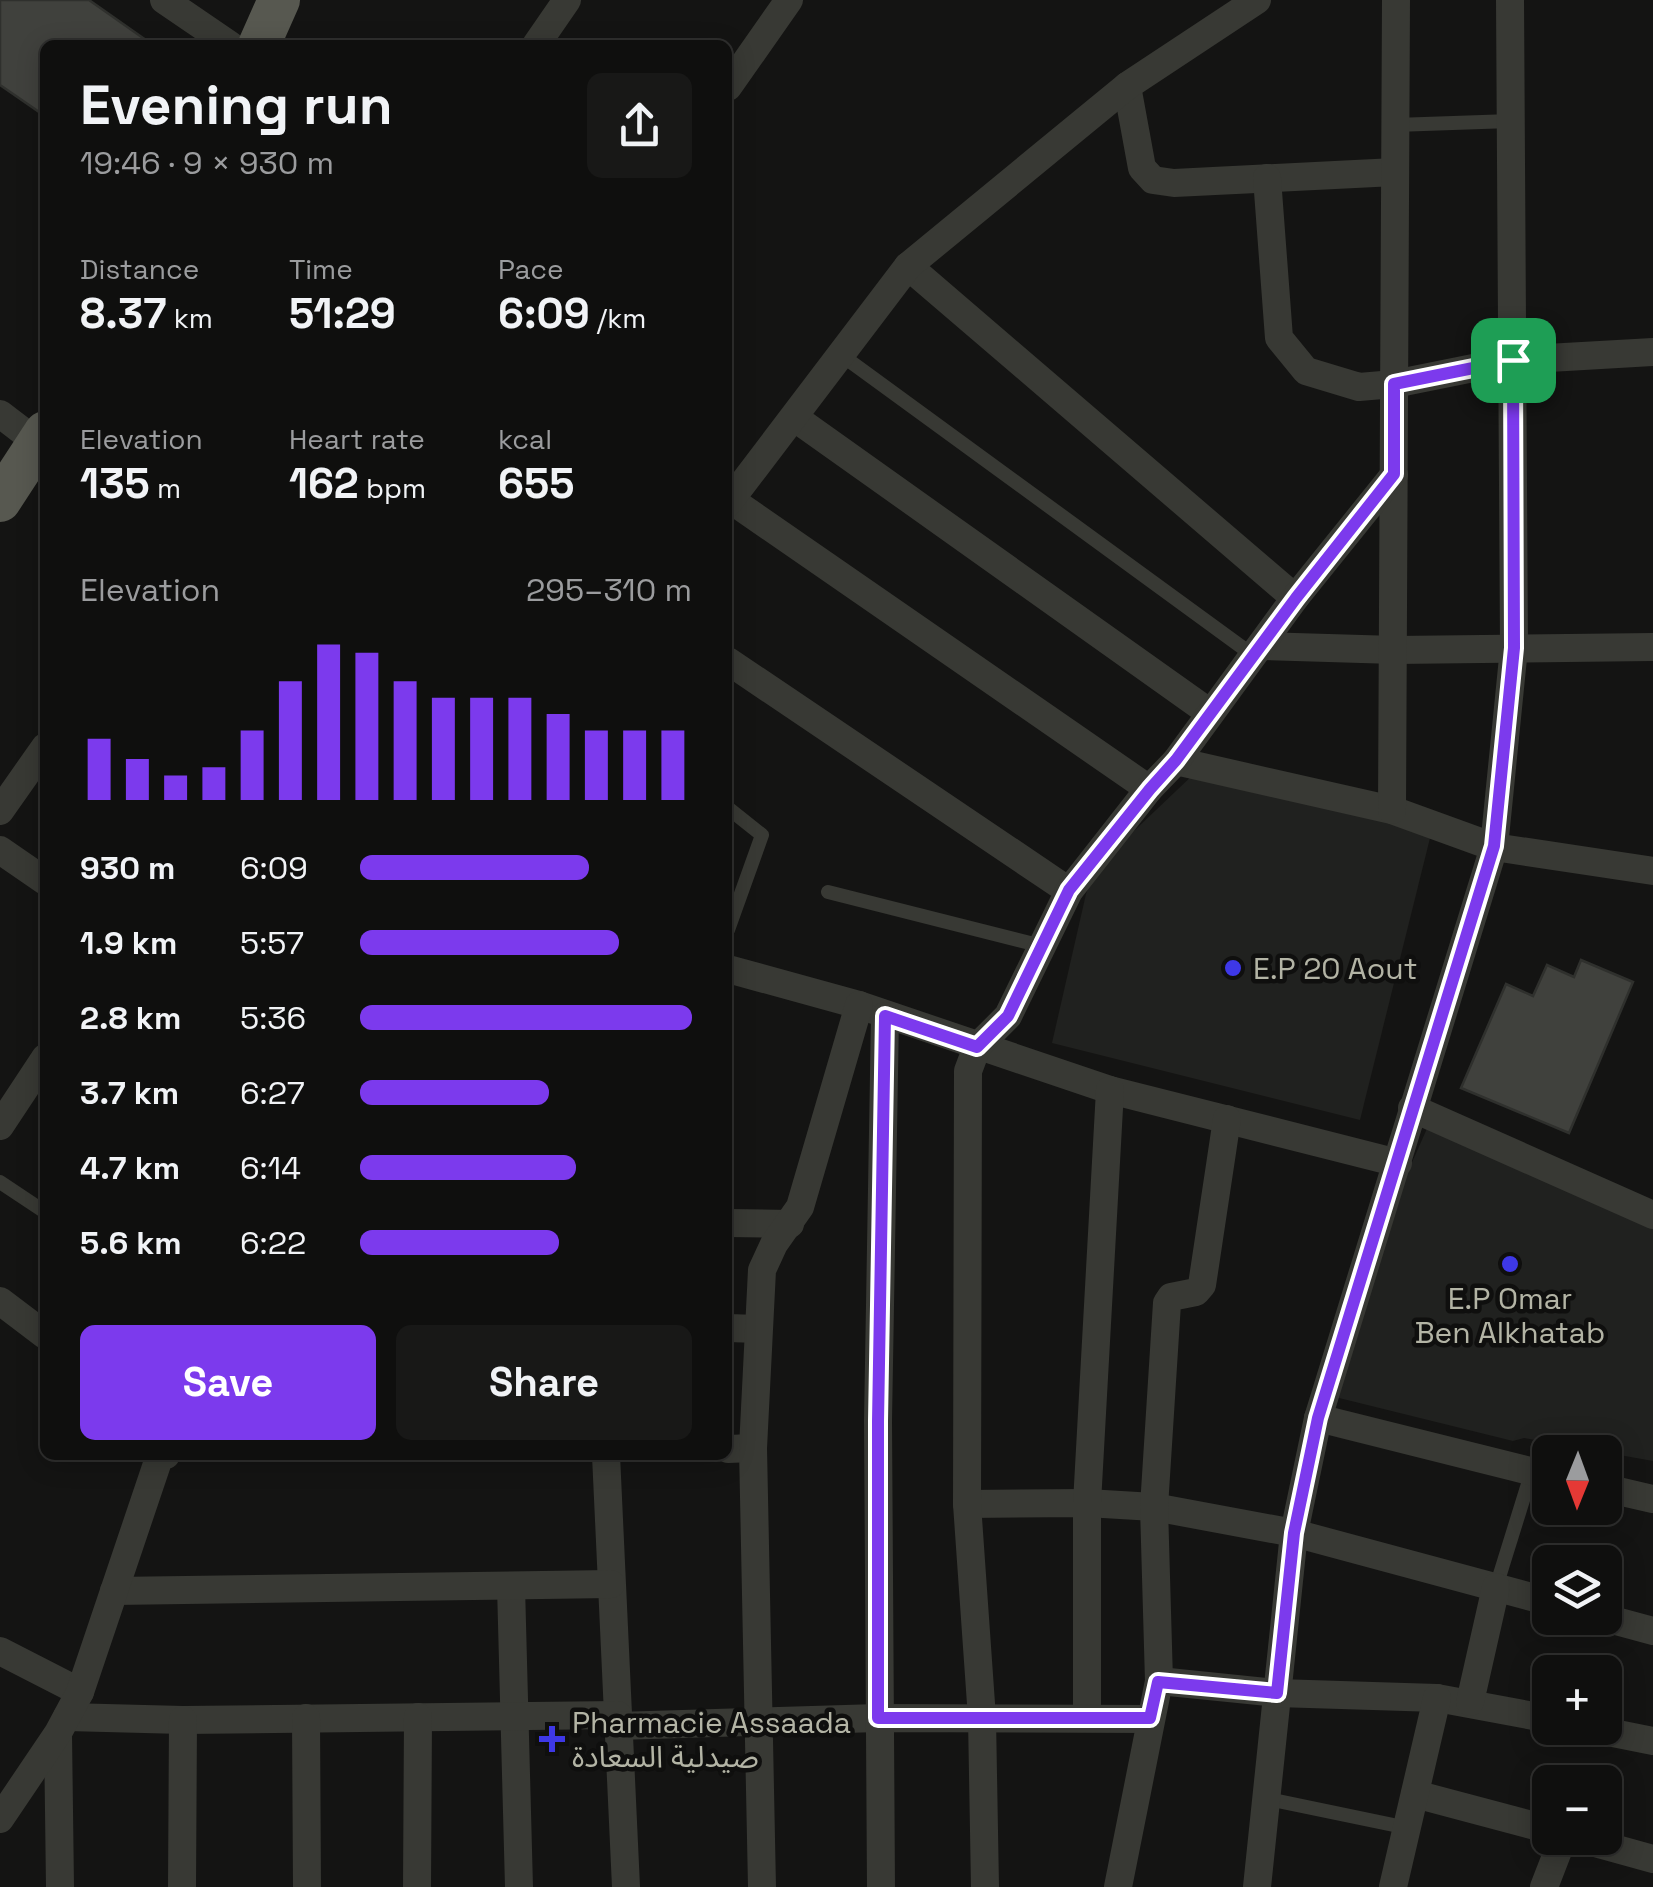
<!DOCTYPE html>
<meta charset="utf-8">
<style>
body{margin:0;font-family:"Space Grotesk","Noto Sans Arabic",sans-serif;background:#181817;color:#f1f3f6;height:100vh;display:flex;flex-direction:column;font-size:38px;white-space:nowrap}
*{box-sizing:border-box;margin:0}
p{font-size:32px;color:#9b9c9e}
.icon{flex:none;width:55px;height:55px;fill:none;stroke:currentColor;stroke-width:2;stroke-linecap:round;stroke-linejoin:round}
.map{position:relative;flex:1;overflow:hidden}
.drawer{position:absolute;left:40px;top:40px;width:692px;height:1420px;display:flex;flex-direction:column;background:#0f0f0e;border-radius:15px;box-shadow:0 5px 25px #0003,0 0 0 2px #2f2f2e}
.drawer>*{flex:none}
.needle{width:65px;rotate:181deg}
.fabs{position:absolute;left:1532px;top:1435px;display:grid;gap:20px}
.fabs a{display:grid;place-items:center;width:90px;height:90px;border-radius:15px;background:#0f0f0e;box-shadow:0 5px 25px #0003,0 0 0 2px #2f2f2e;font-size:50px}
.pin{position:absolute;display:grid;place-items:center;width:85px;height:85px;color:#fff;margin:-42px;border-radius:20px;box-shadow:0 5px 15px #0006}
.round{display:grid;place-items:center;flex:none;width:105px;height:105px;border-radius:15px;background:#181817}
.summary{display:flex;align-items:center;justify-content:space-between;height:170px;padding:0 40px}
h1{font-size:55px;font-weight:700;line-height:75px}
.metrics{display:grid;grid-template-columns:repeat(3,1fr);gap:15px;height:170px;padding:10px 40px}
.metrics div{display:grid;align-content:center}
.metrics b{font-size:42px;font-weight:700}
.metrics small{font-size:28px;font-weight:400}
.metrics p{font-size:28px}
.chart{height:280px;padding:20px 40px}
.chart p{display:flex;justify-content:space-between}
.chart svg{width:100%;height:180px;margin-top:10px;stroke:#7c3aed;stroke-width:6}
.button{display:flex;gap:20px;margin-top:auto;padding:20px 40px}
.button a{flex:1;height:115px;border-radius:15px;background:#7c3aed;color:#fff;font-size:40px;font-weight:700;line-height:115px;text-align:center}
.button a+a{background:#181817;color:#f1f3f6}
ul{padding:0 40px;list-style:none;font-size:32px}
li{display:grid;grid-template-columns:160px 120px 1fr;align-items:center;height:75px}
li i{height:25px;border-radius:12px;background:#7c3aed}
.map>svg:first-child{display:block}
.built{fill:#20211f}
.building{fill:#40413d;stroke:#2f302d;stroke-width:2.5}
.lines{fill:none;stroke-linecap:round;stroke-linejoin:round}
.service{stroke:#383934;stroke-width:14}
.minor{stroke:#383934;stroke-width:28}
.primary{stroke:#575850;stroke-width:42}
.route-casing{stroke:#fff;stroke-width:20}
.route{stroke:#7c3aed;stroke-width:12}
.poi-dot{fill:#3e38e7;stroke:#0f0f0e;stroke-width:4}
.labels{text-anchor:middle;dominant-baseline:central;stroke-width:9;stroke-linejoin:round;paint-order:stroke}
.poi-label{font-size:30px;fill:#b3b4a5;stroke:#0f0f0e;text-anchor:start}
</style>
<div class="map">
<svg width="1653" height="1887" viewBox="0 0 1653 1887">
<rect width="100%" height="100%" fill="#141413"/>
<!-- built -->
<g class="built">
<path d="M 1197,771 L 1432,830 L 1360,1120 L 1052,1043 L 1086,894 L 1095,868 Z"/>
<path d="M 1429,1124 L 1653,1219 L 1653,1461 L 1524,1438 L 1513,1441 L 1331,1396 L 1347,1309 Z"/>
</g>
<!-- building -->
<g class="building">
<path d="M 0,0 L 89,0 L 153,45 L 45,45 L 45,116 L 0,85 Z"/>
<path d="M 1581,960 L 1633,982 L 1569,1133 L 1461,1088 L 1506,984 L 1533,996 L 1547,965 L 1574,977 Z"/>
</g>
<g class="lines">
<!-- service -->
<g class="service">
<path d="M 1395,125 L 1511,121"/>
<path d="M 840,354 L 1254,656"/>
<path d="M 728,808 L 762,835 L 728,930"/>
<path d="M 828,892 L 1042,946"/>
<path d="M 0,1182 L 45,1212"/>
<path d="M 1496,1587 L 1532,1471"/>
<path d="M 1268,1799 L 1408,1828"/>
</g>
<!-- minor -->
<g class="minor">
<path d="M 164,0 L 230,45"/>
<path d="M 1510,0 L 1514,648 L 1494,847 L 1653,871"/>
<path d="M 536,45 L 567,0"/>
<path d="M 1127,86 L 1142,168 L 1153,180 L 1174,183 L 1395,172"/>
<path d="M 728,87 L 789,0"/>
<path d="M 1267,178 L 1279,338 L 1306,371 L 1359,387 L 1394,384 L 1513,360 L 1653,352"/>
<path d="M 908,266 L 1295,598"/>
<path d="M 0,414 L 38,443"/>
<path d="M 795,418 L 1210,713"/>
<path d="M 728,498 L 1149,789"/>
<path d="M 728,503 L 908,266 L 1127,86 L 1257,0"/>
<path d="M 1262,646 L 1395,650 L 1653,647"/>
<path d="M 728,661 L 1069,891"/>
<path d="M 1176,761 L 1392,810 L 1494,847 L 1318,1418 L 1294,1533 L 1257,1887"/>
<path d="M 1392,810 L 1396,0"/>
<path d="M 0,811 L 45,747"/>
<path d="M 0,850 L 45,881"/>
<path d="M 728,969 L 859,1005 L 1110,1090 L 1398,1163"/>
<path d="M 1412,1108 L 1653,1215"/>
<path d="M 0,1126 L 45,1058"/>
<path d="M 728,1223 L 790,1224"/>
<path d="M 0,1301 L 45,1335"/>
<path d="M 728,1328 L 758,1329"/>
<path d="M 1318,1418 L 1550,1476"/>
<path d="M 728,1449 L 753,1448"/>
<path d="M 606,1455 L 626,1887"/>
<path d="M 1605,1488 L 1653,1499"/>
<path d="M 967,1504 L 1087,1503 L 1154,1507 L 1294,1533 L 1550,1602"/>
<path d="M 511,1586 L 519,1887"/>
<path d="M 114,1591 L 611,1584"/>
<path d="M 1605,1618 L 1653,1631"/>
<path d="M 0,1651 L 80,1692"/>
<path d="M 1159,1681 L 1277,1693 L 1437,1698 L 1550,1719"/>
<path d="M 1470,1702 L 1496,1587"/>
<path d="M 67,1717 L 183,1720 L 618,1715"/>
<path d="M 1087,1717 L 1087,1503 L 1110,1090"/>
<path d="M 306,1718 L 307,1887"/>
<path d="M 617,1726 L 878,1718 L 1150,1719"/>
<path d="M 1588,1728 L 1653,1741"/>
<path d="M 58,1734 L 60,1887"/>
<path d="M 1415,1794 L 1550,1830"/>
<path d="M 0,1819 L 58,1733 L 80,1692 L 160,1455 L 166,1455"/>
<path d="M 1577,1838 L 1653,1859"/>
<path d="M 182,1887 L 183,1720"/>
<path d="M 417,1887 L 418,1717"/>
<path d="M 762,1887 L 753,1448 L 762,1270 L 774,1244 L 800,1207 L 859,1005"/>
<path d="M 881,1887 L 878,1421 L 885,1016"/>
<path d="M 985,1887 L 982,1718 L 967,1504 L 968,1071 L 977,1047 L 1008,1016 L 1069,891 L 1149,789 L 1176,761 L 1295,598 L 1394,475"/>
<path d="M 1118,1887 L 1159,1681 L 1154,1507 L 1167,1303 L 1171,1297 L 1196,1292 L 1202,1285 L 1227,1119"/>
<path d="M 1393,1887 L 1437,1698"/>
<path d="M 1544,1887 L 1563,1838"/>
</g>
<!-- primary -->
<g class="primary">
<path d="M 259,45 L 279,0"/>
<path d="M 0,501 L 45,432"/>
</g>
</g>
<g class="lines">
<!-- route casing -->
<g class="route-casing">
<path id="route" d="M 1513,360 L 1514,648 L 1494,846 L 1318,1418 L 1294,1533 L 1277,1693 L 1158,1682 L 1150,1718 L 878,1718 L 878,1421 L 885,1016 L 977,1047 L 1008,1016 L 1069,890 L 1150,789 L 1176,760 L 1296,598 L 1394,474 L 1394,384 Z"/>
</g>
<!-- route -->
<use href="#route" class="route"/>
</g>
<!-- markers -->
<g class="poi-dot">
<circle cx="1233" cy="968" r="10"/>
<circle cx="1510" cy="1264" r="10"/>
<path d="M547 1724h10v10h10v10h-10v10h-10v-10h-10v-10h10z"/>
</g>
<g class="labels">
<!-- poi labels -->
<g class="poi-label">
<text x="1253" y="968">E.P 20 Aout</text>
<text x="1510" y="1298" text-anchor="middle">E.P Omar<tspan x="1510" dy="34">Ben Alkhatab</tspan></text>
<text x="572" y="1722">Pharmacie Assaada<tspan x="572" dy="34">صيدلية السعادة</tspan></text>
</g>
</g>
</svg>
<div class="fabs">
<a><svg class="needle" viewBox="-14 -14 28 28"><path d="M0-13l5 13h-10z" fill="#e53935"/><path d="M0 13l5-13h-10z" fill="#9b9c9e"/></svg></a>
<a><svg class="icon" aria-label="layers" viewBox="0 0 24 24"><path d="M12 4l9 5-9 5-9-5zM3 14l9 5 9-5"/></svg></a>
<a>+</a>
<a>−</a>
</div>
<div class="pin" style="left:1513px;top:360px;background:#1e9e55"><svg class="icon" aria-label="arrive" viewBox="0 0 24 24"><path d="M6 21V4h12l-3 4 3 4H6"/></svg></div>
<section class="drawer">
<div class="summary"><div><h1>Evening run</h1><p>19:46 · 9 × 930 m</p></div><a class="round"><svg class="icon" aria-label="share" viewBox="0 0 24 24"><path d="M12 15V3M7 8l5-5 5 5M5 13v7h14v-7"/></svg></a></div>
<div class="metrics">
<div><p>Distance</p><b>8.37<small> km</small></b></div>
<div><p>Time</p><b>51:29</b></div>
<div><p>Pace</p><b>6:09<small> /km</small></b></div>
</div>
<div class="metrics">
<div><p>Elevation</p><b>135<small> m</small></b></div>
<div><p>Heart rate</p><b>162<small> bpm</small></b></div>
<div><p>kcal</p><b>655</b></div>
</div>
<div class="chart"><p><span>Elevation</span>295–310 m</p>
<svg viewBox="0 0 160 44" preserveAspectRatio="none"><path d="M5 44V29M15 44V34M25 44V38M35 44V36M45 44V27M55 44V15M65 44V6M75 44V8M85 44V15M95 44V19M105 44V19M115 44V19M125 44V23M135 44V27M145 44V27M155 44V27"/></svg>
</div>
<ul>
<li><b>930 m</b>6:09<i style="width:69%"></i></li>
<li><b>1.9 km</b>5:57<i style="width:78%"></i></li>
<li><b>2.8 km</b>5:36<i style="width:100%"></i></li>
<li><b>3.7 km</b>6:27<i style="width:57%"></i></li>
<li><b>4.7 km</b>6:14<i style="width:65%"></i></li>
<li><b>5.6 km</b>6:22<i style="width:60%"></i></li>
</ul>
<div class="button"><a>Save</a><a>Share</a></div>
</section>
</div>
